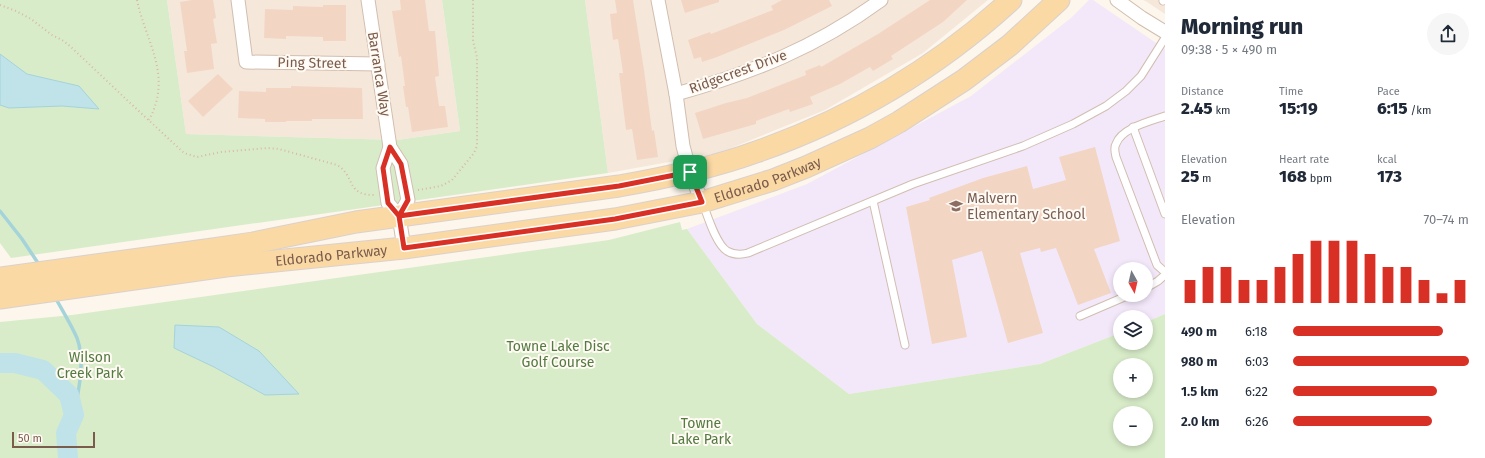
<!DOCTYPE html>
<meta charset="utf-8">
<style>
body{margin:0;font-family:"Fira Sans",sans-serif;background:#f6f6f7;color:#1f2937;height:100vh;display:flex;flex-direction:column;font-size:15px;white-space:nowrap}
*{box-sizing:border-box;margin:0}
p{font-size:13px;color:#747a83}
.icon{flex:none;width:22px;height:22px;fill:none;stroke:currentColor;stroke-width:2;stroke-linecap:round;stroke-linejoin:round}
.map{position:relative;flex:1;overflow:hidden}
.panel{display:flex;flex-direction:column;background:#fff;width:320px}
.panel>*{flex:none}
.needle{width:26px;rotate:172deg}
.fabs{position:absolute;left:1113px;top:262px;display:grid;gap:8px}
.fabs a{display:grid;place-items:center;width:40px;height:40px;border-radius:50%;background:#fff;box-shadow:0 2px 6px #0003;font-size:20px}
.scale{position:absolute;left:12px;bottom:10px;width:83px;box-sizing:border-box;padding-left:4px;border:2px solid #7a5c4d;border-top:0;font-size:11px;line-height:14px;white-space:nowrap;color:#7a5c4d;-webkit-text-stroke:3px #fffaf3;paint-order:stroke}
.pin{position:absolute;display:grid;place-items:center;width:34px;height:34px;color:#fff;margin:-17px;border-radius:8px;box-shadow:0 2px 6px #0006}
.round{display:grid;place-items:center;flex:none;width:42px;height:42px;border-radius:21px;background:#f6f6f7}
.head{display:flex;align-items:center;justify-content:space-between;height:68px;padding:0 16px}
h1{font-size:22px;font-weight:800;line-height:30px}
.figures{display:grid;grid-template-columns:repeat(3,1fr);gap:6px;height:68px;padding:4px 16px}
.figures div{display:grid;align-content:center}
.figures b{font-size:17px;font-weight:800}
.figures small{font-size:11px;font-weight:400}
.figures p{font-size:11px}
.chart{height:112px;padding:8px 16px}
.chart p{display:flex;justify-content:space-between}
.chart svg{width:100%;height:72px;margin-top:4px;stroke:#d93025;stroke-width:6}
ul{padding:0 16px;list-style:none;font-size:13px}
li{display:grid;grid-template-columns:64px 48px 1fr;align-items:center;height:30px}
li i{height:10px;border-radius:5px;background:#d93025}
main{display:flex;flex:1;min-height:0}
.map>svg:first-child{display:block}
.residential{fill:#f5e8da}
.education{fill:#f3e8fa;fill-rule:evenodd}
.green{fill:#d8ecc9;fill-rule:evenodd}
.water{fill:#bfe3e8;stroke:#a5d3da}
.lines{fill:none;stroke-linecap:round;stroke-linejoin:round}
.stream{stroke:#a5d3da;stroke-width:3.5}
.river{stroke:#bfe3e8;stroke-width:20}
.building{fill:#f3d5c3}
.service-casing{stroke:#d1beb0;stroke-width:9}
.minor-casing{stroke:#d1beb0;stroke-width:15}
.primary-casing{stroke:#dad1cd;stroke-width:23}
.path{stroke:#d9b8a5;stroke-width:2;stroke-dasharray:1 3;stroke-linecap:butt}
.service{stroke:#fff;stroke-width:7}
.minor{stroke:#fff;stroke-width:13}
.primary{stroke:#fbd9a5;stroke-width:21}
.route-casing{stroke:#fff;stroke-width:8}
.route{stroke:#d93025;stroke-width:5}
.labels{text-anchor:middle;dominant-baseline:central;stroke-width:4;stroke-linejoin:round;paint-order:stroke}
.street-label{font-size:14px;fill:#7a5c4d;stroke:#fffaf3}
.education-label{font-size:14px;fill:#785e54;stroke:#fffaf3;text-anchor:start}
.park-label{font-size:14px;fill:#537a41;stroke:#fffaf3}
</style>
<main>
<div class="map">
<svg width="1165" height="458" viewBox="0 0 1165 458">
<rect width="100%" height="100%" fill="#fdf6ec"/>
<!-- residential -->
<g class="residential">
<path d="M 167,0 L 442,0 L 460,131 L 397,140 L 186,134 Z"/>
<path d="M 585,0 L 988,0 L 923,53 L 825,110 L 719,153 L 608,173 Z"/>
<path d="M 1143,0 L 1165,0 L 1165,14 L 1147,2 Z"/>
</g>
<!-- education -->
<path class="education" d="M 1089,0 L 1093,0 L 1165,49 L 1165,314 L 1146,322 L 1146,317 L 1120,317 L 1120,333 L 1040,364 L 849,394 L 757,324 L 687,229 L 807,184 L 971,96 L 1071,18 ZM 1120,269 L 1146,269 L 1146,295 L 1120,295 Z"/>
<!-- green -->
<g class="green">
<path d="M 0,0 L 167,0 L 186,134 L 397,140 L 460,131 L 442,0 L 585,0 L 608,173 L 11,258 L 0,243 Z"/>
<path d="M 680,222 L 682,230 L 687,229 L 757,324 L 849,394 L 1040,364 L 1120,333 L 1120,343 L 1146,343 L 1146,322 L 1165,314 L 1165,458 L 0,458 L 0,322 L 72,315 L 609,240 ZM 1120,365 L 1146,365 L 1146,391 L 1120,391 ZM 1120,413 L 1146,413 L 1146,439 L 1120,439 Z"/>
</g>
<!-- water -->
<g class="water">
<path d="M 0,54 L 27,74 L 79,86 L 99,109 L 62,106 L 9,108 L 0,105 Z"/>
<path d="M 175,325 L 219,327 L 259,351 L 299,394 L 265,395 L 214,367 L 174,348 Z"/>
</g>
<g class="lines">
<!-- stream -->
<g class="stream">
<path d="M 0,211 L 22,239 L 40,266"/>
<path d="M 55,297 C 62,310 71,324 77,338 C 86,362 78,392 74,415"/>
</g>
<!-- river -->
<path class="river" d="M 0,363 L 15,363 L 43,370 L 69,395 L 74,415 L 66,433 L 68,458"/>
</g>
<!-- building -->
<g class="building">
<path d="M 192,0 L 213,0 L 216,18 L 213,19 L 217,43 L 211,44 L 214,69 L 187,73 L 184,51 L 187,51 L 180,2 Z"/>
<path d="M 400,0 L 425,0 L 429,31 L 435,31 L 439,76 L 435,77 L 439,106 L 445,106 L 448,127 L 412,132 L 408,107 L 406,107 L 403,86 L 405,86 L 401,56 L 399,57 L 392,11 L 401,10 Z"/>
<path d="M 615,0 L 633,0 L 644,70 L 652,131 L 654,130 L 658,157 L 637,160 L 632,129 L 626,130 L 619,73 L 623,73 L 618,39 L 613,40 L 610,14 L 617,13 Z"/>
<path d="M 681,0 L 719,0 L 719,2 L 685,13 Z"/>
<path d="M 782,0 L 829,0 L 832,6 L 784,30 L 717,57 L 702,62 L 701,57 L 694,59 L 688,40 L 710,32 L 711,34 L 773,10 L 771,6 Z"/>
<path d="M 930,0 L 967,0 L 943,22 L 891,56 L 893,59 L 873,71 L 870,67 L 840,84 L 810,97 L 813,104 L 790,112 L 789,109 L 756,121 L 756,124 L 703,139 L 695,113 L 726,103 L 747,98 L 806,75 L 805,71 L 820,65 L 821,67 L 878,34 Z"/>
<path d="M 323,5 L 346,5 L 346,41 L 323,41 L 323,37 L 286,36 L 286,39 L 264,38 L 265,9 L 293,10 L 293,6 L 323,7 Z"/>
<path d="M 218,74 L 233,89 L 203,117 L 188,101 Z"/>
<path d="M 291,86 L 362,88 L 363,119 L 312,119 L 312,121 L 286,121 L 286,122 L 265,122 L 265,119 L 238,118 L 239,91 L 266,92 L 266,88 L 291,88 Z"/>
<path d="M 1095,147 L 1120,241 L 1094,249 L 1111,293 L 1078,305 L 1056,248 L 1041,252 L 1040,248 L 1020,253 L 1043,333 L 1008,343 L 982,251 L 952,260 L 967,337 L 932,344 L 906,207 L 930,200 L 929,198 L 983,178 L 1027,166 L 1033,189 L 1066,180 L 1059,157 Z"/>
</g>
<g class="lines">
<!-- service casing -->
<g class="service-casing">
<g id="service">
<path d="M 1163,1 L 1164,0"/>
<path d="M 1165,116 C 1151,121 1121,128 1116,144 C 1114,147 1115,153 1116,157 L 1157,265 L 1165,272"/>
<path d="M 1133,127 L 1165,214"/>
<path d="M 873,201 L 905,345"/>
<path d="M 703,204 C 708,217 716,244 727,251 C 734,255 741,255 748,253 L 913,184 L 1023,146 L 1073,124 L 1106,106 L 1126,91 L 1141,76 L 1165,38"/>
<path d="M 1146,288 L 1158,281 L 1165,275"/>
<path d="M 1080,316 L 1129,295"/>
</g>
</g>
<!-- minor casing -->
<g class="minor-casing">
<g id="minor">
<path d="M 238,0 L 246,62 L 378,64"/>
<path d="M 368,0 L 390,147 L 401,164 L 408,200 L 399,216"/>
<path d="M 658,0 L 676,94 L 683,146 L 690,172 L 702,202"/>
<path d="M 1117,0 L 1142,18 L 1165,32"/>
<path d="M 676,94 C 752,73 817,47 881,0"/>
<path d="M 390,147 L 383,168 L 388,203 L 399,216 L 404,248"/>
</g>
</g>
<!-- primary casing -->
<g class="primary-casing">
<g id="primary">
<path d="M 0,278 L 213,249 L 253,243 L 356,222 L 619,186 C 665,178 712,168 756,152 C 851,119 938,67 1011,0"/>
<path id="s1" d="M 0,298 L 226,266 L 404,248 L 615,219 L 702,202 L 773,180 L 806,167 L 870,138 L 899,122 L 964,80 L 1010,45 L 1059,0"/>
</g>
</g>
<!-- path -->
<g class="path">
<path d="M 137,0 C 146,43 173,75 149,120"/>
<path d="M 0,5 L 16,11 L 31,19 L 52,35 L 62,40 L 70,46 L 128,101 L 184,153 L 197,157 L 221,152 L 268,148 L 279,149 L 337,165 C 356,176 345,196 376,195"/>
<path d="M 418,190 L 441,186 L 452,180 L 474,153 L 477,146 L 477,57 L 473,41 L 473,0"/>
</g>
<!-- service -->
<use href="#service" class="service"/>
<!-- minor -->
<use href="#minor" class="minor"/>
<!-- primary -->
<use href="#primary" class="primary"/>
</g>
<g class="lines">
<!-- route casing -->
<g class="route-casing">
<path id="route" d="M 690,172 L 619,186 L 399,216 L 388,203 L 383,168 L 390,147 L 401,164 L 408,200 L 399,216 L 404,248 L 615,219 L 702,202 L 690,172"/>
</g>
<!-- route -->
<use href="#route" class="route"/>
</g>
<!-- icons -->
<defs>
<g id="school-bare" transform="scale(1.08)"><path d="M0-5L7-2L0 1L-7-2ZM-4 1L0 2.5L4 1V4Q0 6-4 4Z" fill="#8d6e63" stroke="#fffaf3" stroke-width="2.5" paint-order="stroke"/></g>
</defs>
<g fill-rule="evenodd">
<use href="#school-bare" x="956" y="206"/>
</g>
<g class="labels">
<!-- street labels -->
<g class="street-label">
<text transform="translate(312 63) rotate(1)">Ping Street</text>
<text transform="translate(738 72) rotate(-20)">Ridgecrest Drive</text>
<text transform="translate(379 74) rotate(81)">Barranca Way</text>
<text stroke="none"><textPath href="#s1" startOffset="778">Eldorado Parkway</textPath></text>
<text stroke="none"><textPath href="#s1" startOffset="334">Eldorado Parkway</textPath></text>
</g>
<!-- education labels -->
<g class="education-label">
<text x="967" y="198">Malvern<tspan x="967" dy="16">Elementary School</tspan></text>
</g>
<!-- park labels -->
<g class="park-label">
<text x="558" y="346">Towne Lake Disc<tspan x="558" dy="16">Golf Course</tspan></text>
<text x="90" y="357">Wilson<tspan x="90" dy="16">Creek Park</tspan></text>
<text x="701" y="423">Towne<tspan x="701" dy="16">Lake Park</tspan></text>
</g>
</g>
</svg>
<div class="fabs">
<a><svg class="needle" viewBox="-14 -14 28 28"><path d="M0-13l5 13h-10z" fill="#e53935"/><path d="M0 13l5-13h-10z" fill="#747a83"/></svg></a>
<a><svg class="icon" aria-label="layers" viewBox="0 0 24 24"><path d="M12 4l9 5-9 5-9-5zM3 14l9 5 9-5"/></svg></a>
<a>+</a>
<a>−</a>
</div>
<div class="scale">50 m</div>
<div class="pin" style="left:690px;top:172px;background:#1e9e55"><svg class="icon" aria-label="arrive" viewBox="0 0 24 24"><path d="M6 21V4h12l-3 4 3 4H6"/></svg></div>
</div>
<section class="panel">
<div class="head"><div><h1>Morning run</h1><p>09:38 · 5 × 490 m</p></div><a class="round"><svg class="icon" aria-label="share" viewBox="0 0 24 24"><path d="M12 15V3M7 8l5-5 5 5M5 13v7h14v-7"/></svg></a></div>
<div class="figures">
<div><p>Distance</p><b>2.45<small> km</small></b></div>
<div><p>Time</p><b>15:19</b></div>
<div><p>Pace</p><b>6:15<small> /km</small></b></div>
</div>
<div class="figures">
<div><p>Elevation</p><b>25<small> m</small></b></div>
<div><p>Heart rate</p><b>168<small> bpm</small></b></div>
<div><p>kcal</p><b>173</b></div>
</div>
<div class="chart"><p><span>Elevation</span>70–74 m</p>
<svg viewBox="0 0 160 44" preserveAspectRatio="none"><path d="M5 44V30M15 44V22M25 44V22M35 44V30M45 44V30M55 44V22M65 44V14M75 44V6M85 44V6M95 44V6M105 44V14M115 44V22M125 44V22M135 44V30M145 44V38M155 44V30"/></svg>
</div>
<ul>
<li><b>490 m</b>6:18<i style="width:85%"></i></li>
<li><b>980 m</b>6:03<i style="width:100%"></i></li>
<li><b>1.5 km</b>6:22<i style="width:82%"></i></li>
<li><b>2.0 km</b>6:26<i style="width:79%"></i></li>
</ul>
</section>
</main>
